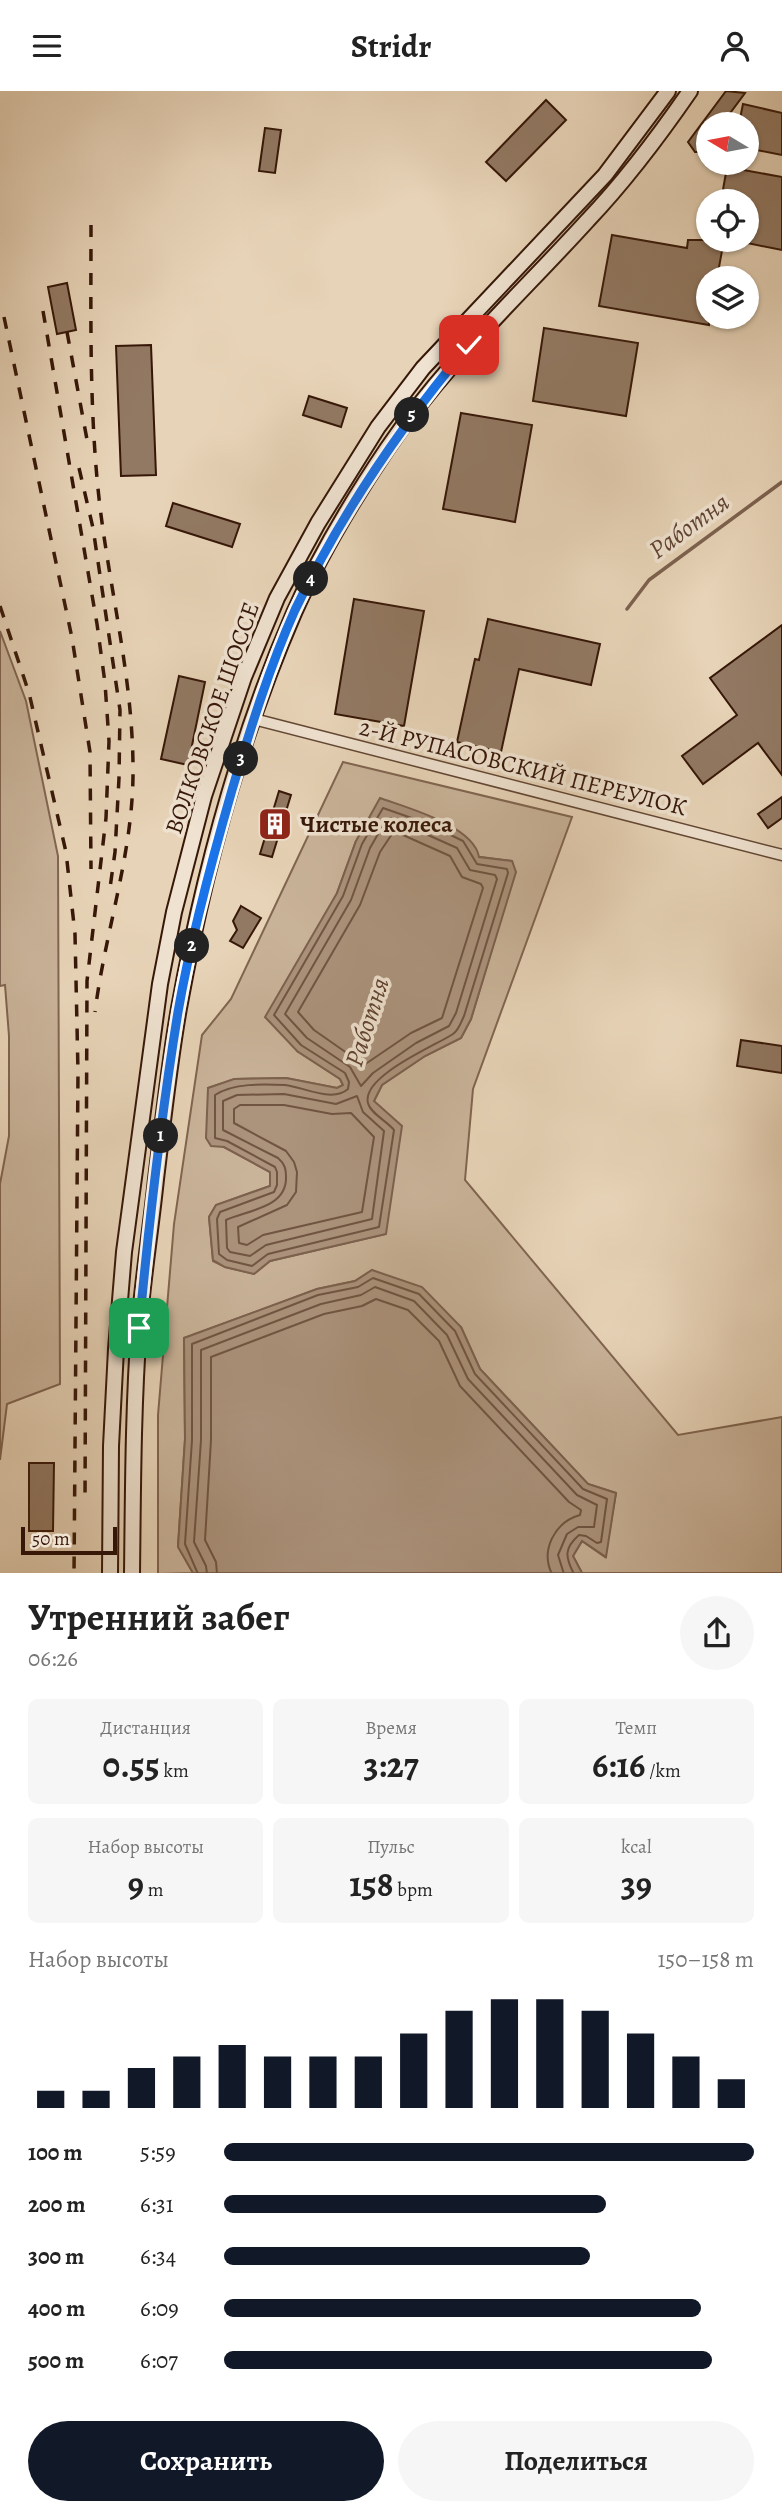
<!DOCTYPE html>
<html lang="ru">
<meta charset="utf-8">
<style>
body{margin:0;font-family:Alegreya,serif;background:#f6f6f6;color:#222;height:100vh;display:flex;flex-direction:column;font-size:26px;white-space:nowrap}
*{box-sizing:border-box;margin:0}
p{font-size:23px;color:#767676}
.icon{flex:none;width:38px;height:38px;fill:none;stroke:currentColor;stroke-width:2;stroke-linecap:round;stroke-linejoin:round}
.map{position:relative;height:1482px;overflow:hidden}
.side{display:flex;flex-direction:column;background:#fff;flex:1}
.side>*{flex:none}
.needle{width:46px;rotate:280deg}
.fabs{position:absolute;left:696px;top:21px;display:grid;gap:14px}
.fabs a{display:grid;place-items:center;width:63px;height:63px;border-radius:50%;background:#fff;box-shadow:0 2px 5px #0004;font-size:35px}
.scale{position:absolute;left:21px;bottom:18px;width:96px;box-sizing:border-box;padding-left:7px;border:4px solid #361708;border-top:0;font-size:19px;line-height:24px;white-space:nowrap;color:#361708;-webkit-text-stroke:5px #efe2d0;paint-order:stroke}
.pin{position:absolute;display:grid;place-items:center;width:60px;height:60px;color:#fff;margin:-30px;border-radius:14px;box-shadow:0 4px 10px #0006}
.km{position:absolute;width:35px;height:35px;margin:-18px;border-radius:50%;background:#222;color:#fff;font-size:19px;line-height:35px;text-align:center}
.round{display:grid;place-items:center;flex:none;width:74px;height:74px;border-radius:37px;background:#f6f6f6}
.head{display:flex;align-items:center;justify-content:space-between;height:119px;padding:0 28px}
h1{font-size:38px;font-weight:700;line-height:52px}
.figures{display:grid;grid-template-columns:repeat(3,1fr);gap:10px;height:119px;padding:7px 28px}
.figures div{display:grid;align-content:center;border-radius:10px;background:#f6f6f6;text-align:center}
.figures b{font-size:35px;font-weight:700}
.figures small{font-size:19px;font-weight:400}
.figures p{font-size:19px}
.chart{height:196px;padding:14px 28px}
.chart p{display:flex;justify-content:space-between}
.chart svg{width:100%;height:126px;margin-top:7px;stroke:#111827;stroke-width:6}
.action{display:flex;gap:14px;margin-top:auto;padding:14px 28px}
.action a{flex:1;height:80px;border-radius:42px;background:#111827;color:#fff;font-size:28px;font-weight:700;line-height:80px;text-align:center}
.action a+a{background:#f6f6f6;color:#222}
ul{padding:0 28px;list-style:none;font-size:23px}
li{display:grid;grid-template-columns:112px 84px 1fr;align-items:center;height:52px}
li i{height:18px;border-radius:9px;background:#111827}
header{display:flex;justify-content:space-between;align-items:center;height:91px;padding:0 28px;background:#fff;font-size:32px;font-weight:700}
.map>svg:first-child{display:block}
.green{fill:#c9b399;stroke:#806550;stroke-width:2;fill-rule:evenodd}
.water{fill:#ab937c;stroke:#7c614e;stroke-width:2}
.lines{fill:none;stroke-linecap:round;stroke-linejoin:round}
.shore{stroke:#705542;stroke-width:2}
.stream{stroke:#7c614e;stroke-width:3.5}
.building{fill:#927963;stroke:#361708;stroke-width:2}
.street-casing{stroke:#624634;stroke-width:13}
.secondary-casing{stroke:#361708;stroke-width:18}
.street{stroke:#efe2d0;stroke-width:10}
.secondary{stroke:#efe2d0;stroke-width:14}
.rail{stroke:#361708;stroke-width:3.5;stroke-dasharray:12 12;stroke-linecap:butt}
.route-casing{stroke:#fff;stroke-width:14}
.route{stroke:#1a73e8;stroke-width:9}
.labels{text-anchor:middle;dominant-baseline:central;stroke-width:7;stroke-linejoin:round;paint-order:stroke}
.street-label{font-size:24px;fill:#361708;stroke:#efe2d0}
.poi-label{font-size:24px;font-weight:bold;fill:#361708;stroke:#efe2d0;text-anchor:start}
.water-label{font-size:26px;font-style:italic;fill:#5f4231;stroke:#efe2d0}
</style>
<header><svg class="icon" aria-label="menu" viewBox="0 0 24 24"><path d="M4 6h16M4 12h16M4 18h16"/></svg>Stridr<svg class="icon" aria-label="person" viewBox="0 0 24 24"><circle cx="12" cy="8" r="4"/><path d="M4 21q1-7 8-7t8 7"/></svg></header>
<div class="map">
<svg width="782" height="1483" viewBox="0 0 782 1483">
<rect width="100%" height="100%" fill="#e7d3b7"/>
<filter id="stains"><feTurbulence type="fractalNoise" baseFrequency=".00286" numOctaves="4"/><feColorMatrix values="0 0 0 0 .2 0 0 0 0 .09 0 0 0 0 .02 0 0 0 .5 -.17"/></filter>
<radialGradient id="worn" r=".72"><stop offset=".6" stop-color="#630" stop-opacity="0"/><stop offset="1" stop-color="#630" stop-opacity=".3"/></radialGradient>
<!-- green -->
<g class="green">
<path d="M 0,540 L 26,610 L 58,765 L 60,1293 L 7,1313 L 0,1369 L 0,1093 L 9,1045 L 9,945 L 5,894 L 0,895 Z"/>
<path d="M 343,671 L 572,726 L 473,998 L 465,1089 L 678,1344 L 782,1326 L 782,1482 L 582,1482 L 573,1465 L 582,1450 L 605,1466 L 616,1402 L 588,1393 L 480,1278 L 461,1236 L 372,1179 L 355,1190 L 317,1198 L 184,1247 L 185,1348 L 178,1455 L 193,1482 L 158,1483 L 158,1324 L 174,1133 L 202,944 L 231,908 ZM 356,750 L 512,770 L 515,781 L 471,928 L 461,947 L 425,965 L 382,994 L 374,1010 L 386,1143 L 270,1170 L 254,1183 L 225,1176 L 213,1170 L 209,1126 L 216,1114 L 270,1095 L 270,1081 L 224,1056 L 208,997 L 235,988 L 286,987 L 337,997 L 343,994 L 340,988 L 297,960 L 337,802 Z"/>
</g>
<!-- water -->
<g class="water">
<path d="M 380,707 C 408,717 474,735 479,766 L 512,770 L 516,781 L 471,928 L 461,947 L 425,965 L 382,994 L 374,1010 L 402,1035 L 386,1143 L 270,1170 L 254,1183 L 225,1176 L 213,1169 L 209,1126 L 216,1114 L 270,1095 L 270,1081 L 224,1056 L 211,1055 L 206,1047 L 208,997 L 234,988 L 286,987 L 337,997 L 343,994 L 340,988 L 297,960 L 265,926 L 337,802 L 356,750 Z"/>
<path d="M 372,1179 L 422,1196 L 461,1236 L 480,1278 L 588,1393 L 616,1402 L 606,1466 L 582,1450 L 573,1465 L 582,1482 L 193,1482 L 178,1456 L 185,1348 L 184,1247 L 317,1198 L 355,1190 Z"/>
</g>
<g class="lines">
<!-- shore -->
<g class="shore">
<path d="M 383,717 L 426,732 L 463,750 L 477,773 L 507,778 L 508,782 L 464,925 C 461,931 459,939 453,943 C 437,954 361,985 368,1012 C 370,1022 388,1031 394,1039 L 379,1136 L 268,1163 L 252,1175 L 227,1169 L 219,1163 L 217,1128 L 220,1121 L 274,1101 L 277,1094 L 277,1081 L 275,1076 L 227,1050 L 215,1047 L 215,1004 C 233,992 263,993 285,994 C 304,996 332,1012 348,998 L 349,991 L 345,982 L 301,954 L 274,924 L 343,805 L 362,753 Z"/>
<path d="M 390,727 L 457,757 L 470,779 L 495,784 L 497,788 L 456,922 L 449,935 L 416,952 L 373,982 L 361,995 L 350,976 L 307,947 L 285,923 L 351,809 L 370,757 L 386,729 Z"/>
<path d="M 394,740 L 450,765 L 462,786 L 481,793 L 483,797 L 442,927 L 411,942 L 364,974 L 314,939 L 298,921 L 360,814 L 380,761 Z"/>
<path d="M 284,1003 L 336,1013 L 357,1005 L 363,1021 L 384,1040 L 372,1128 L 266,1154 L 250,1165 L 230,1161 L 227,1157 L 226,1129 C 248,1119 286,1117 286,1087 C 286,1078 285,1073 278,1067 L 223,1039 L 223,1010 L 237,1004 Z"/>
<path d="M 240,1014 L 284,1014 L 332,1023 L 351,1022 L 374,1046 L 362,1121 L 263,1144 L 247,1154 L 239,1152 L 238,1136 L 287,1114 L 296,1101 L 297,1081 L 294,1071 L 286,1060 L 234,1032 L 234,1018 Z"/>
<path d="M 198,1483 L 185,1453 L 192,1349 L 192,1253 L 318,1204 L 358,1196 L 373,1187 L 419,1203 L 455,1240 L 475,1283 L 583,1398 L 607,1408 L 601,1451 L 597,1452 L 586,1445 L 579,1444 C 564,1457 565,1466 574,1483"/>
<path d="M 207,1483 L 206,1475 L 194,1451 L 201,1349 L 201,1259 L 321,1213 L 361,1204 L 375,1196 L 414,1210 L 447,1244 L 468,1288 L 577,1404 L 597,1414 L 594,1436 L 578,1436 L 567,1443 L 558,1464 L 564,1483"/>
<path d="M 217,1483 L 216,1471 L 205,1449 L 211,1349 L 211,1266 L 324,1223 L 362,1215 L 376,1208 L 408,1219 L 439,1250 L 460,1295 L 569,1411 L 581,1419 L 580,1424 C 555,1431 540,1459 552,1483"/>
</g>
<!-- stream -->
<path class="stream" d="M 627,518 L 649,489 L 782,391"/>
</g>
<!-- building -->
<g class="building">
<path d="M 726,0 L 745,2 L 722,33 L 709,33 L 709,52 L 702,61 L 695,61 L 688,51 Z"/>
<path d="M 546,9 L 566,29 L 506,90 L 486,71 Z"/>
<path d="M 743,13 L 782,22 L 782,64 L 747,57 L 747,33 L 739,33 Z"/>
<path d="M 265,37 L 281,39 L 275,82 L 259,80 Z"/>
<path d="M 727,76 L 782,86 L 782,159 L 747,152 L 747,110 L 721,110 Z"/>
<path d="M 612,144 L 687,157 L 688,149 L 724,149 L 717,187 L 709,187 L 709,234 L 599,215 Z"/>
<path d="M 67,192 L 76,239 L 57,243 L 48,196 Z"/>
<path d="M 544,237 L 638,252 L 626,325 L 533,310 Z"/>
<path d="M 151,254 L 156,384 L 121,385 L 116,255 Z"/>
<path d="M 309,305 L 347,317 L 341,336 L 303,324 Z"/>
<path d="M 461,322 L 532,334 L 515,431 L 443,418 Z"/>
<path d="M 173,412 L 240,433 L 232,456 L 166,435 Z"/>
<path d="M 354,508 L 424,520 L 404,635 L 335,623 Z"/>
<path d="M 488,528 L 600,553 L 591,594 L 519,578 L 501,661 L 457,651 L 475,568 L 479,569 Z"/>
<path d="M 782,534 L 782,684 L 758,652 L 703,693 L 682,665 L 737,624 L 710,587 Z"/>
<path d="M 179,585 L 205,591 L 188,674 L 161,668 Z"/>
<path d="M 279,700 L 291,704 L 272,766 L 260,763 Z"/>
<path d="M 782,706 L 782,727 L 768,737 L 758,723 Z"/>
<path d="M 241,815 L 261,827 L 243,857 L 230,850 L 237,839 L 233,830 Z"/>
<path d="M 741,949 L 782,955 L 782,982 L 737,975 Z"/>
<path d="M 29,1372 L 54,1372 L 53,1440 L 29,1440 Z"/>
</g>
<g class="lines">
<!-- street casing -->
<g class="street-casing">
<path id="street" d="M 254,628 L 782,764"/>
</g>
<!-- secondary casing -->
<g class="secondary-casing">
<g id="secondary">
<path d="M 110,1483 L 111,1355 L 116,1258 L 124,1161 L 160,893 L 174,821 L 204,705 L 244,586 L 277,507 L 318,432 L 378,336 L 423,277 L 605,84 L 668,0"/>
<path d="M 132,1483 C 133,1400 133,1318 139,1236 C 143,1186 151,1137 156,1088 C 163,1031 169,974 179,917 C 203,785 240,646 294,522 C 319,465 352,410 387,358 C 444,273 520,204 588,129 C 626,89 659,45 690,0"/>
</g>
</g>
<!-- street -->
<use href="#street" class="street"/>
<!-- secondary -->
<use href="#secondary" class="secondary"/>
<!-- rail -->
<g class="rail">
<path d="M 91,134 C 91,228 89,323 100,416 C 111,506 134,593 133,685 C 132,766 105,841 95,921"/>
<path d="M 43,220 L 97,533 L 105,592 L 109,650 L 106,727 L 87,890 L 85,1410"/>
<path d="M 4,226 L 72,547 L 90,661 L 91,778"/>
<path d="M 67,241 L 88,354"/>
<path d="M 79,377 L 93,437 L 120,619 L 119,687 L 115,761 L 110,797"/>
<path d="M 0,515 L 29,602 L 66,761 L 75,843 L 78,981 L 74,1483"/>
</g>
</g>
<g class="lines">
<!-- route casing -->
<g class="route-casing">
<path id="route" d="M 139,1237 C 149,1132 161,1025 178,921 C 191,846 211,772 232,699 C 250,639 269,577 295,519 C 342,421 399,337 469,254"/>
</g>
<!-- route -->
<use href="#route" class="route"/>
</g>
<!-- icons -->
<defs>
<g id="building-square" transform="scale(1.75)"><rect x="-9" y="-9" width="18" height="18" rx="4" fill="#8f2418" stroke="#efe2d0"/><path d="M-4-6H4V6H1V3H-1V6H-4ZM-2.5-4.3h1.7v1.8h-1.7ZM.8-4.3h1.7v1.8H.8ZM-2.5-1h1.7V.8h-1.7ZM.8-1h1.7V.8H.8Z" fill="#fff"/></g>
</defs>
<g fill-rule="evenodd">
<use href="#building-square" x="275" y="733"/>
</g>
<g class="labels">
<!-- street labels -->
<g class="street-label">
<text transform="translate(212 627) rotate(-71)">ВОЛКОВСКОЕ ШОССЕ</text>
<text transform="translate(523 676) rotate(14)">2-Й РУПАСОВСКИЙ ПЕРЕУЛОК</text>
</g>
<!-- poi labels -->
<g class="poi-label">
<text x="300" y="733">Чистые колеса</text>
</g>
<!-- water labels -->
<g class="water-label">
<text transform="translate(689 435) rotate(-36)">Работня</text>
<text transform="translate(367 931) rotate(-72)">Работня</text>
</g>
</g>
<rect width="100%" height="100%" filter="url(#stains)"/>
<rect width="100%" height="100%" fill="url(#worn)"/>
</svg>
<div class="fabs">
<a><svg class="needle" viewBox="-14 -14 28 28"><path d="M0-13l5 13h-10z" fill="#e53935"/><path d="M0 13l5-13h-10z" fill="#767676"/></svg></a>
<a><svg class="icon" aria-label="locate" viewBox="0 0 24 24"><circle cx="12" cy="12" r="6"/><path d="M12 2v4M12 18v4M2 12h4M18 12h4"/></svg></a>
<a><svg class="icon" aria-label="layers" viewBox="0 0 24 24"><path d="M12 4l9 5-9 5-9-5zM3 14l9 5 9-5"/></svg></a>
</div>
<div class="scale">50 m</div>
<div class="pin" style="left:139px;top:1237px;background:#1e9e55"><svg class="icon" aria-label="arrive" viewBox="0 0 24 24"><path d="M6 21V4h12l-3 4 3 4H6"/></svg></div>
<div class="pin" style="left:469px;top:254px;background:#d93025"><svg class="icon" aria-label="check" viewBox="0 0 24 24"><path d="M5 12l5 5 9-10"/></svg></div>
<b class="km" style="left:161px;top:1045px">1</b>
<b class="km" style="left:192px;top:855px">2</b>
<b class="km" style="left:241px;top:668px">3</b>
<b class="km" style="left:311px;top:488px">4</b>
<b class="km" style="left:412px;top:324px">5</b>
</div>
<section class="side">
<div class="head"><div><h1>Утренний забег</h1><p>06:26</p></div><a class="round"><svg class="icon" aria-label="share" viewBox="0 0 24 24"><path d="M12 15V3M7 8l5-5 5 5M5 13v7h14v-7"/></svg></a></div>
<div class="figures">
<div><p>Дистанция</p><b>0.55<small> km</small></b></div>
<div><p>Время</p><b>3:27</b></div>
<div><p>Темп</p><b>6:16<small> /km</small></b></div>
</div>
<div class="figures">
<div><p>Набор высоты</p><b>9<small> m</small></b></div>
<div><p>Пульс</p><b>158<small> bpm</small></b></div>
<div><p>kcal</p><b>39</b></div>
</div>
<div class="chart"><p><span>Набор высоты</span>150–158 m</p>
<svg viewBox="0 0 160 44" preserveAspectRatio="none"><path d="M5 44V38M15 44V38M25 44V30M35 44V26M45 44V22M55 44V26M65 44V26M75 44V26M85 44V18M95 44V10M105 44V6M115 44V6M125 44V10M135 44V18M145 44V26M155 44V34"/></svg>
</div>
<ul>
<li><b>100 m</b>5:59<i style="width:100%"></i></li>
<li><b>200 m</b>6:31<i style="width:72%"></i></li>
<li><b>300 m</b>6:34<i style="width:69%"></i></li>
<li><b>400 m</b>6:09<i style="width:90%"></i></li>
<li><b>500 m</b>6:07<i style="width:92%"></i></li>
</ul>
<div class="action"><a>Сохранить</a><a>Поделиться</a></div>
</section>
